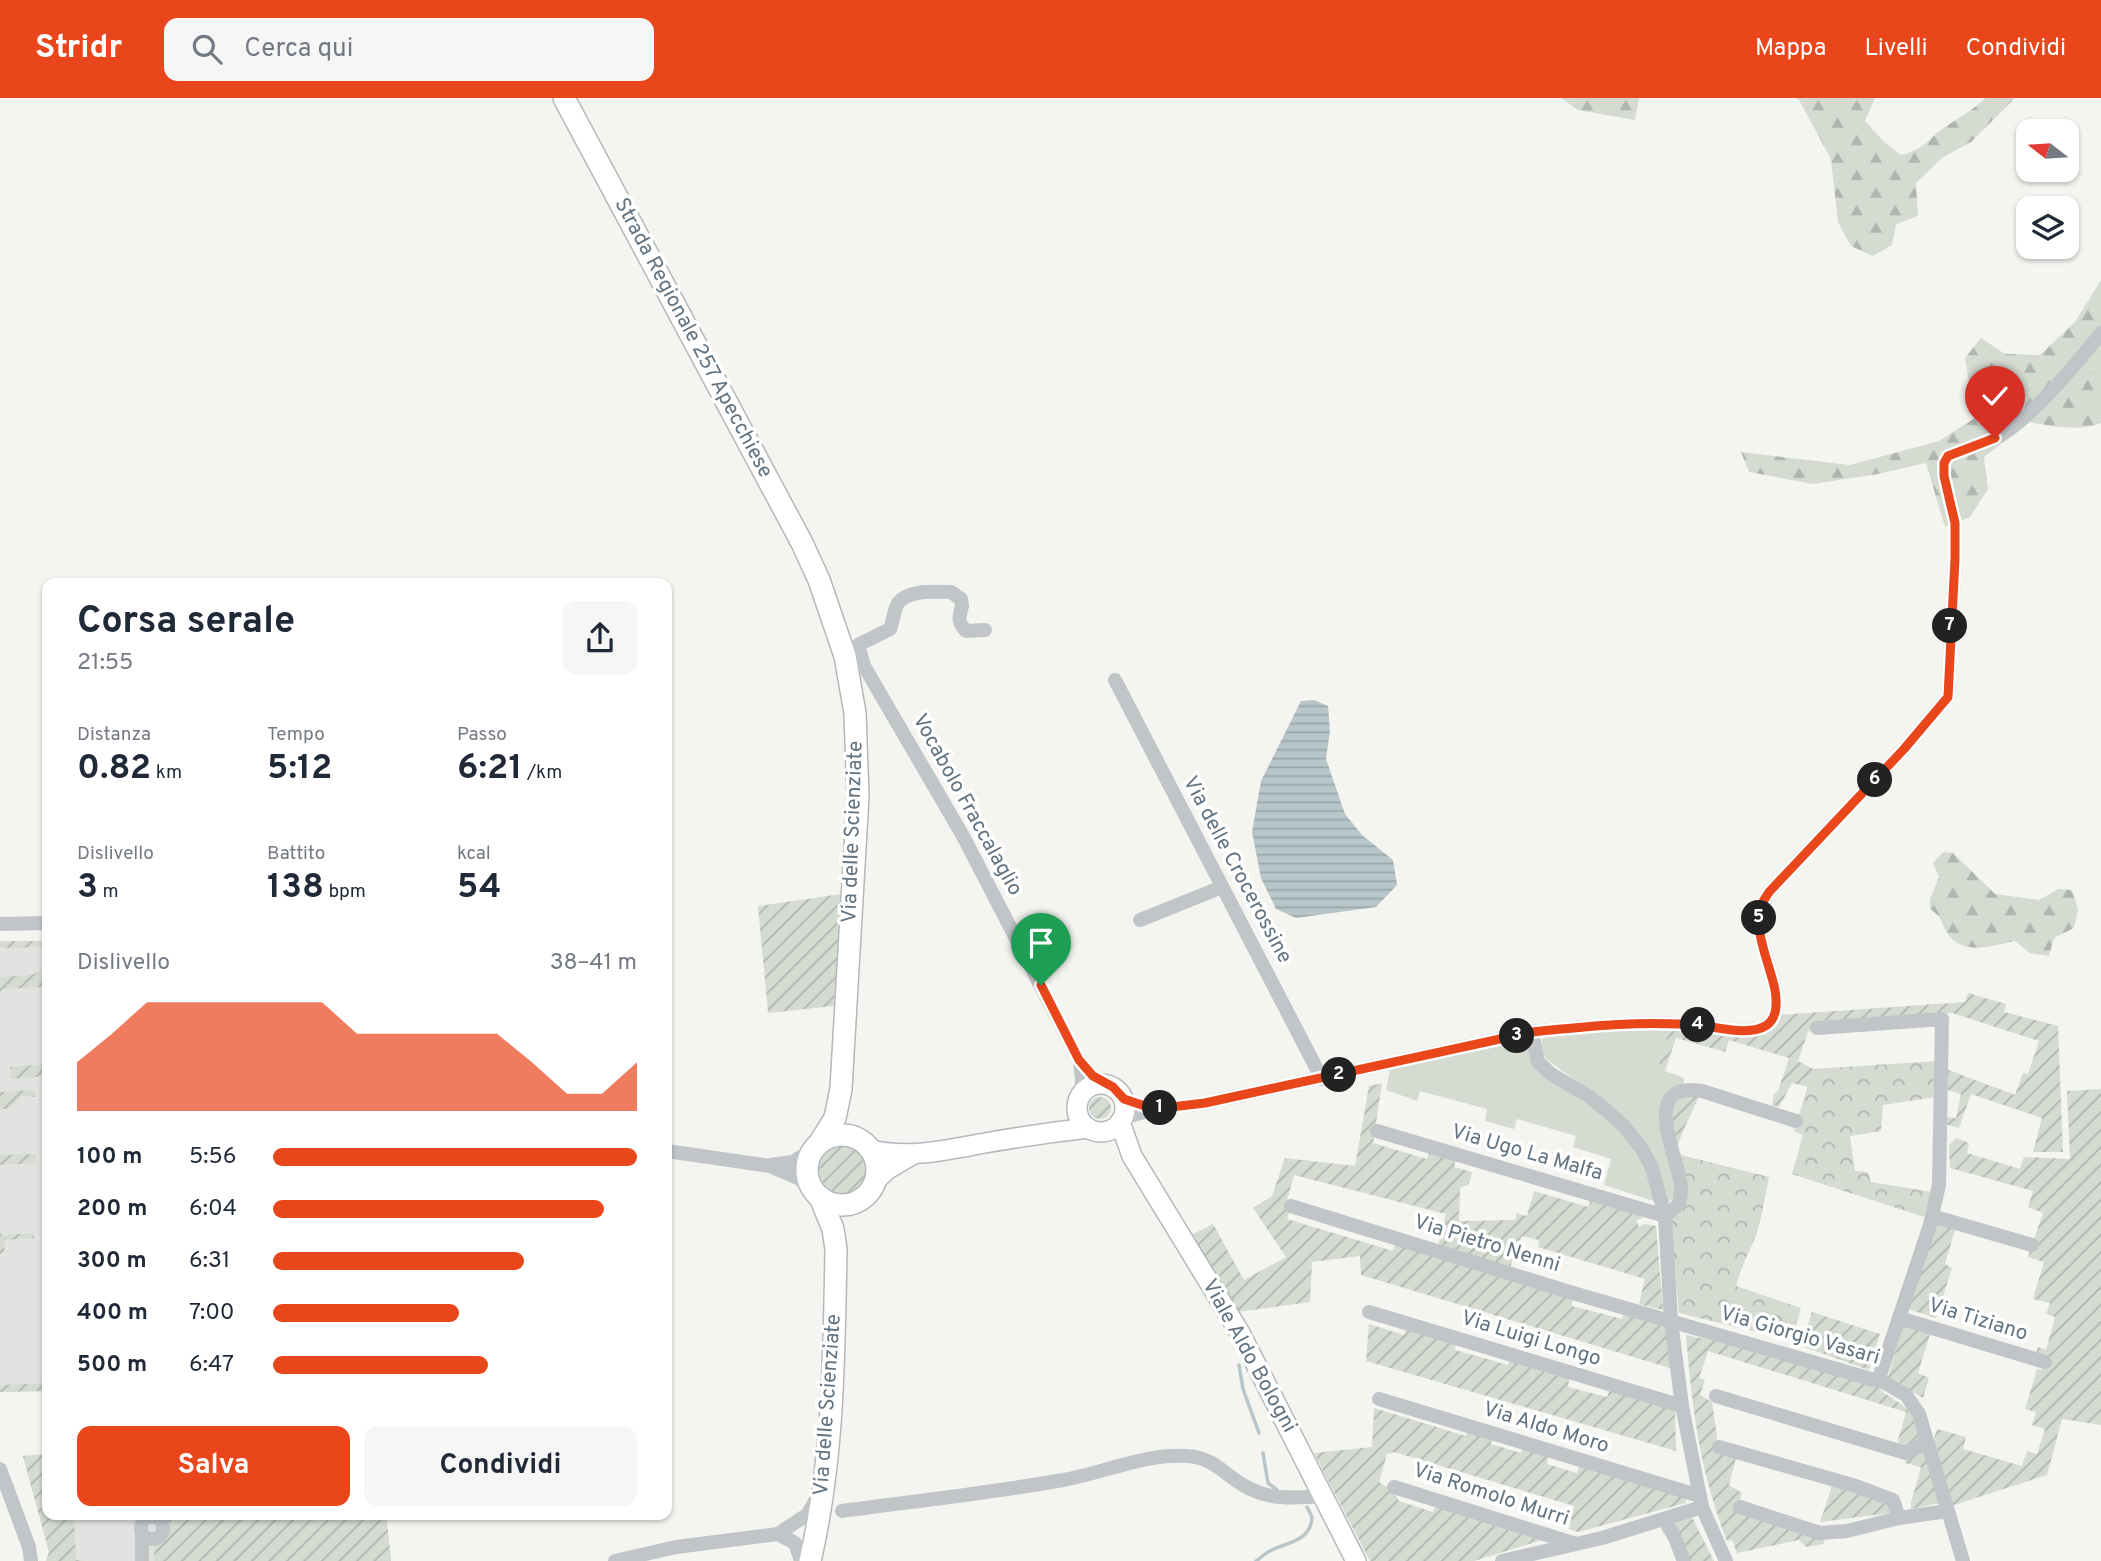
<!DOCTYPE html>
<html lang="it">
<meta charset="utf-8">
<style>
body{margin:0;font-family:Overpass,sans-serif;background:#f6f6f7;color:#1f2937;height:100vh;display:flex;flex-direction:column;font-size:26px;white-space:nowrap}
*{box-sizing:border-box;margin:0}
p{font-size:23px;color:#747a83}
.icon{flex:none;width:38px;height:38px;fill:none;stroke:currentColor;stroke-width:2;stroke-linecap:round;stroke-linejoin:round}
.map{position:relative;flex:1;overflow:hidden}
.panel{position:absolute;left:42px;top:480px;width:630px;height:942px;display:flex;flex-direction:column;background:#fff;border-radius:14px;box-shadow:0 2px 5px #0004}
.panel>*{flex:none}
.needle{width:46px;rotate:287deg}
.buttons{position:absolute;left:2016px;top:21px;display:grid;gap:14px}
.buttons a{display:grid;place-items:center;width:63px;height:63px;border-radius:14px;background:#fff;box-shadow:0 2px 5px #0004;font-size:35px}
.pin{position:absolute;display:grid;place-items:center;width:60px;height:60px;color:#fff;margin:-72px -30px;border-radius:50% 50% 50% 0;rotate:-45deg;box-shadow:0 0 7px #0007}
.pin .icon{rotate:45deg}
.km{position:absolute;width:35px;height:35px;margin:-18px;border-radius:50%;background:#222;color:#fff;font-size:19px;line-height:35px;text-align:center}
.round{display:grid;place-items:center;flex:none;width:74px;height:74px;border-radius:14px;background:#f6f6f7}
.summary{display:flex;align-items:center;justify-content:space-between;height:119px;padding:0 35px}
h1{font-size:38px;font-weight:700;line-height:52px}
.metrics{display:grid;grid-template-columns:repeat(3,1fr);gap:10px;height:119px;padding:7px 35px}
.metrics div{display:grid;align-content:center}
.metrics b{font-size:35px;font-weight:700}
.metrics small{font-size:19px;font-weight:400}
.metrics p{font-size:19px}
.chart{height:196px;padding:14px 35px}
.chart p{display:flex;justify-content:space-between}
.chart svg{width:100%;height:126px;margin-top:7px;fill:#e9461b;opacity:.7}
.primary-button{display:flex;gap:14px;margin-top:auto;padding:14px 35px}
.primary-button a{flex:1;height:80px;border-radius:14px;background:#e9461b;color:#fff;font-size:28px;font-weight:700;line-height:80px;text-align:center}
.primary-button a+a{background:#f6f6f7;color:#1f2937}
ul{padding:0 35px;list-style:none;font-size:23px}
li{display:grid;grid-template-columns:112px 84px 1fr;align-items:center;height:52px}
li i{height:18px;border-radius:9px;background:#e9461b}
header{display:flex;align-items:center;gap:42px;box-sizing:border-box;height:98px;padding:0 35px;background:#e9461b;color:#fff}
header strong{font-size:33px}
nav{display:flex;gap:38px;margin-inline-start:auto;font-size:24px}
.search{width:490px;height:63px;background:#f6f6f7;display:flex;align-items:center;gap:18px;box-sizing:border-box;padding:0 24px;border-radius:14px;color:#747a83;font-size:26px}
.map>svg:first-child{display:block}
.built{fill:#e2e3e1}
.grass{fill:#d5dbd1}
.forest{fill:url(#forest-firs)}
.park{fill:url(#park-crowns)}
.garden{fill:url(#garden-furrows);fill-rule:evenodd}
.water{fill:url(#water-rules)}
.lines{fill:none;stroke-linecap:round;stroke-linejoin:round}
.stream{stroke:#b8c6ca;stroke-width:3.5}
.secondary-casing{stroke:#b3b9bd;stroke-width:22}
.primary-casing{stroke:#b4b8bc;stroke-width:24}
.minor{stroke:#c1c5c8;stroke-width:14}
.secondary{stroke:#fff;stroke-width:19}
.primary{stroke:#fff;stroke-width:21}
.route-casing{stroke:#fff;stroke-width:14}
.route{stroke:#e9461b;stroke-width:9}
.labels{text-anchor:middle;dominant-baseline:central;stroke-width:7;stroke-linejoin:round;paint-order:stroke}
.street-label{font-size:21px;fill:#627482;stroke:#fff}
</style>
<header>
<strong>Stridr</strong>
<div class="search"><svg class="icon" aria-label="search" viewBox="0 0 24 24"><circle cx="10" cy="10" r="6"/><path d="M15 15l6 6"/></svg>Cerca qui</div>
<nav><a>Mappa</a><a>Livelli</a><a>Condividi</a></nav>
</header>
<div class="map">
<svg width="2101" height="1463" viewBox="0 0 2101 1463">
<defs>
<pattern id="forest-firs" width="22" height="20" patternUnits="userSpaceOnUse" patternTransform="scale(1.75)"><rect width="22" height="20" fill="#d5dbd1"/><path d="M5 1l3.5 6h-7zM16 11l3.5 6h-7z" fill="#b0b6af"/></pattern>
<pattern id="park-crowns" width="20" height="18" patternUnits="userSpaceOnUse" patternTransform="scale(1.75)"><rect width="20" height="18" fill="#d5dbd1"/><path d="M2 6a3 3 0 1 1 6 0M12 15a3 3 0 1 1 6 0" fill="none" stroke="#b0b6af"/></pattern>
<pattern id="garden-furrows" width="10" height="10" patternUnits="userSpaceOnUse" patternTransform="scale(1.75)"><rect width="10" height="10" fill="#d5dbd1"/><path d="M-1 1l2-2M0 10L10 0M9 11l2-2" fill="none" stroke="#b0b6af"/></pattern>
<pattern id="water-rules" width="6" height="5" patternUnits="userSpaceOnUse" patternTransform="scale(1.75)"><rect width="6" height="5" fill="#b8c6ca"/><path d="M0 2.5h6" fill="none" stroke="#99a5a9"/></pattern>
</defs>
<rect width="100%" height="100%" fill="#f4f4f0"/>
<!-- built -->
<g class="built">
<path d="M 0,843 L 47,843 L 47,1293 L 0,1294 Z"/>
<path d="M 47,1356 L 47,1416 L 386,1416 L 391,1463 L 46,1463 L 49,1454 L 23,1358 Z"/>
</g>
<!-- grass -->
<g class="grass">
<path d="M 2101,234 L 2101,270 L 2080,271 Z"/>
<path d="M 1670,928 L 1658,970 L 1684,980 L 1673,1076 L 1675,1100 L 1668,1104 L 1645,1045 L 1621,1016 L 1545,960 L 1541,951 L 1542,942 L 1548,936 Z"/>
<path d="M 1528,941 L 1534,965 C 1577,995 1631,1025 1651,1077 C 1654,1085 1655,1095 1657,1104 L 1604,1087 L 1611,1061 L 1573,1049 L 1576,1038 L 1517,1021 L 1514,1031 L 1485,1023 L 1487,1011 L 1420,993 L 1417,1003 L 1386,992 L 1391,968 Z"/>
</g>
<!-- forest -->
<g class="forest">
<path d="M 1561,0 L 1639,0 L 1635,22 L 1578,12 Z"/>
<path d="M 1795,0 L 1875,0 L 1865,23 L 1885,45 L 1901,57 C 1928,50 1928,40 1948,27 C 1963,17 1972,13 1985,0 L 2015,0 L 1971,44 L 1943,59 L 1916,85 L 1918,118 L 1896,126 L 1892,147 L 1873,158 L 1851,148 L 1838,124 L 1831,61 L 1799,2 Z"/>
<path d="M 2101,182 L 2101,234 L 2081,271 L 2101,270 L 2101,325 C 2078,334 2052,328 2029,324 L 1984,359 L 1988,391 L 1970,419 L 1945,429 L 1926,365 L 1878,376 L 1813,386 L 1749,374 L 1741,354 L 1850,367 L 1939,343 L 1975,320 L 1965,260 L 1981,240 L 2005,256 L 2040,257 L 2075,224 Z"/>
<path d="M 1943,754 L 1953,755 L 1995,796 L 2039,802 L 2058,791 L 2072,792 L 2078,811 L 2074,830 L 2054,840 L 2049,858 L 2030,855 L 2015,843 C 1992,848 1961,859 1946,833 C 1939,821 1944,821 1930,811 L 1930,801 L 1939,779 L 1933,765 Z"/>
</g>
<!-- park -->
<g class="park">
<path d="M 1937,963 L 1936,999 L 1883,1007 L 1881,1033 L 1850,1038 L 1855,1073 L 1868,1074 L 1871,1084 L 1932,1094 L 1924,1119 L 1792,1076 L 1803,1037 L 1794,1033 L 1813,971 Z"/>
<path d="M 1681,1057 L 1769,1079 C 1764,1102 1761,1131 1750,1151 C 1744,1163 1740,1175 1736,1188 L 1801,1210 L 1792,1243 L 1679,1215 L 1670,1121 L 1687,1088 Z"/>
</g>
<!-- garden -->
<g class="garden">
<path d="M 841,796 L 834,908 L 768,915 L 758,808 Z"/>
<path d="M 0,843 L 47,843 L 47,889 L 3,891 L 0,895 L 0,879 L 32,877 L 44,870 L 45,858 L 42,849 L 0,850 Z"/>
<path d="M 1968,895 L 2006,906 L 2004,914 L 2058,928 L 2063,1054 L 2033,1054 L 2042,1020 L 1971,996 L 1959,1030 L 1944,1026 L 1945,1019 L 1956,1020 L 1961,996 L 1945,991 L 1946,971 L 2015,997 L 2023,975 L 2028,976 L 2039,943 L 1952,915 L 1816,923 L 1817,930 L 1808,934 L 1798,963 L 1813,971 L 1808,989 L 1792,985 L 1779,1009 L 1772,1007 L 1774,996 L 1778,993 L 1789,960 L 1729,942 L 1725,954 L 1676,940 L 1665,973 L 1658,970 L 1670,928 L 1742,935 L 1779,917 L 1965,904 Z"/>
<path d="M 47,966 L 47,978 L 10,981 L 10,969 Z"/>
<path d="M 1382,985 L 1373,1045 L 1427,1061 L 1431,1049 L 1457,1056 L 1454,1069 L 1472,1074 L 1469,1086 L 1460,1090 L 1459,1123 L 1516,1122 L 1516,1115 L 1527,1118 L 1534,1093 L 1588,1109 L 1593,1097 L 1644,1111 L 1643,1120 L 1636,1122 L 1639,1129 L 1644,1126 L 1656,1128 L 1663,1212 L 1639,1206 L 1645,1181 L 1538,1149 L 1539,1142 L 1522,1138 L 1508,1174 L 1573,1195 L 1572,1208 L 1622,1221 L 1625,1210 L 1665,1221 L 1670,1270 L 1361,1177 L 1360,1158 L 1312,1164 L 1310,1204 L 1237,1214 L 1191,1137 L 1213,1126 L 1244,1182 L 1286,1159 L 1253,1110 L 1272,1098 L 1285,1060 L 1355,1068 L 1369,988 ZM 1294,1077 L 1446,1116 L 1437,1152 L 1397,1141 L 1393,1153 L 1287,1121 L 1291,1108 L 1286,1106 Z"/>
<path d="M 2101,991 L 2101,1327 L 2062,1321 L 2047,1377 L 1951,1408 L 1933,1344 L 1937,1331 L 1966,1339 L 1963,1351 L 2022,1368 L 2027,1353 L 2037,1356 L 2045,1331 L 2032,1327 L 2036,1314 L 2025,1311 L 2037,1271 L 2042,1272 L 2045,1264 L 2034,1261 L 2038,1249 L 2046,1252 L 2055,1219 L 2046,1216 L 2050,1205 L 2033,1201 L 2044,1164 L 2028,1159 L 2043,1115 L 2028,1109 L 2033,1093 L 1950,1070 L 1949,1047 L 1956,1040 L 1969,1045 L 1967,1055 L 2020,1071 L 2024,1059 L 2070,1061 L 2067,993 Z"/>
<path d="M 34,992 L 35,999 L 22,998 L 8,1011 L 0,1011 L 0,994 Z"/>
<path d="M 1702,993 C 1693,1012 1685,1026 1678,1047 C 1670,1031 1668,1017 1677,1001 Z"/>
<circle cx="1100" cy="1010" r="11"/>
<circle cx="843" cy="1072" r="24"/>
<path d="M 36,1056 L 37,1065 L 0,1067 L 0,1057 Z"/>
<path d="M 1939,1120 L 1957,1125 L 1945,1166 L 1952,1170 L 1936,1220 L 1908,1211 Z"/>
<path d="M 0,1131 L 1,1137 L 33,1135 L 34,1140 L 5,1142 L 4,1154 L 0,1156 Z"/>
<path d="M 1812,1214 L 1880,1236 L 1869,1272 L 1801,1248 Z"/>
<path d="M 1905,1222 L 1932,1230 L 1918,1275 L 1929,1280 L 1923,1300 L 1888,1279 Z"/>
<path d="M 1369,1226 L 1404,1237 L 1408,1226 L 1456,1241 L 1455,1252 L 1508,1267 L 1510,1257 L 1570,1275 L 1568,1289 L 1607,1299 L 1612,1287 L 1675,1306 L 1676,1353 L 1366,1263 Z"/>
<path d="M 1686,1237 L 1711,1242 L 1876,1289 L 1912,1314 L 1919,1334 L 1919,1342 L 1906,1350 L 1897,1346 L 1906,1314 L 1708,1253 L 1699,1280 L 1705,1282 L 1700,1297 L 1712,1304 L 1717,1339 L 1713,1353 L 1736,1360 L 1729,1387 L 1742,1395 L 1737,1412 L 1823,1440 L 1824,1446 L 1806,1449 L 1799,1442 L 1737,1455 L 1732,1442 L 1727,1443 C 1700,1375 1692,1310 1686,1237 Z"/>
<path d="M 47,1285 L 47,1293 L 0,1294 L 0,1287 Z"/>
<path d="M 1374,1310 L 1466,1338 L 1468,1328 L 1493,1336 L 1491,1346 L 1521,1355 L 1525,1345 L 1549,1353 L 1547,1366 L 1577,1375 L 1581,1362 L 1685,1394 L 1686,1405 L 1578,1434 L 1569,1431 L 1574,1408 L 1394,1354 L 1387,1356 L 1379,1384 L 1393,1393 L 1399,1403 L 1433,1414 L 1438,1403 L 1552,1439 L 1474,1463 L 1370,1463 L 1314,1355 L 1372,1349 Z"/>
<path d="M 1923,1351 L 1939,1405 L 1911,1411 L 1911,1404 L 1921,1369 L 1905,1365 L 1907,1359 Z"/>
<path d="M 47,1356 L 47,1416 L 74,1416 L 76,1462 L 86,1463 L 46,1463 L 49,1454 L 23,1358 Z"/>
<path d="M 1832,1388 L 1889,1405 L 1890,1415 L 1820,1424 Z"/>
<path d="M 170,1416 L 386,1416 L 391,1463 L 154,1463 C 154,1444 157,1430 170,1416 Z"/>
<path d="M 1687,1419 L 1693,1421 L 1714,1463 L 1689,1463 L 1675,1427 L 1675,1423 Z"/>
</g>
<!-- water -->
<path class="water" d="M 1314,602 L 1328,608 L 1330,633 L 1326,661 L 1345,716 L 1362,737 L 1393,762 L 1397,787 L 1376,809 L 1296,820 L 1276,811 L 1261,780 L 1252,734 L 1261,683 L 1301,603 Z"/>
<g class="lines">
<!-- stream -->
<g class="stream">
<path d="M 1239,1267 L 1243,1291 L 1259,1335"/>
<path d="M 1263,1355 L 1268,1385 L 1277,1392"/>
<path d="M 1256,1463 C 1261,1460 1265,1455 1270,1453 C 1288,1444 1311,1443 1312,1419 L 1307,1409"/>
</g>
<!-- secondary casing -->
<g class="secondary-casing">
<g id="secondary">
<circle cx="1101" cy="1010" r="24"/>
<path d="M 1120,1024 L 1132,1058 L 1240,1235 L 1356,1463"/>
<path d="M 871,1052 C 910,1061 946,1052 985,1045 C 1019,1039 1053,1034 1088,1030"/>
<path d="M 875,1083 L 888,1071 L 912,1057"/>
</g>
</g>
<!-- primary casing -->
<g class="primary-casing">
<g id="primary">
<path d="M 564,0 L 802,445 L 819,482 L 845,558 L 855,615 L 858,698 L 841,991 L 835,1020 L 820,1044"/>
<circle cx="842" cy="1072" r="35"/>
<path d="M 810,1463 C 834,1360 834,1256 836,1151 L 833,1131 L 820,1099"/>
</g>
</g>
<!-- minor -->
<g class="minor">
<path d="M 985,532 L 966,533 C 957,524 959,519 962,508 L 961,501 L 951,494 C 935,494 909,491 898,505 C 894,512 893,524 890,531 L 858,547 L 864,568 L 963,738 L 1079,962 L 1093,978 L 1106,986"/>
<path d="M 1115,582 L 1322,981"/>
<path d="M 1140,822 L 1222,789"/>
<path d="M 0,826 L 47,825"/>
<path d="M 1817,930 L 1942,921 L 1939,1087 L 1930,1127 L 1878,1283"/>
<path d="M 1532,934 L 1538,964 L 1551,976 L 1590,999 L 1607,1013 L 1624,1028 L 1642,1051 L 1652,1070 L 1665,1118 L 1671,1223 L 1682,1308 L 1702,1409 L 1726,1463"/>
<path d="M 1080,963 L 1082,982 L 1081,996"/>
<path d="M 1124,1001 L 1153,1011"/>
<path d="M 1123,1020 L 1154,1011 L 1205,1005 L 1532,934 C 1589,928 1647,922 1704,928 C 1722,930 1751,938 1767,927 C 1778,919 1777,904 1775,892 C 1768,855 1748,830 1769,794 L 1904,651 L 1948,599 L 1955,461 L 1955,425 L 1944,378 L 1944,365 L 1948,358 C 1963,352 1979,347 1994,341 C 2028,324 2077,265 2101,235"/>
<path d="M 1377,1033 L 1665,1118"/>
<path d="M 667,1053 L 770,1068 L 798,1080 L 813,1091"/>
<path d="M 771,1067 L 793,1064 L 814,1051"/>
<path d="M 1291,1108 L 1573,1195 L 1885,1285 L 1906,1297 L 1919,1316 L 1963,1463"/>
<path d="M 1665,1118 L 1679,1106 C 1680,1101 1681,1095 1681,1090 C 1680,1060 1636,983 1702,993 L 1796,1023"/>
<path d="M 1932,1118 L 2032,1147"/>
<path d="M 1369,1214 L 1682,1308"/>
<path d="M 1899,1220 L 2045,1264"/>
<path d="M 1716,1298 L 1906,1355 L 1927,1344"/>
<path d="M 1379,1301 L 1700,1398"/>
<path d="M 1719,1349 L 1856,1388 L 1893,1402 L 1899,1420"/>
<path d="M 0,1371 L 29,1449 L 31,1463"/>
<path d="M 1394,1389 L 1573,1445"/>
<path d="M 1740,1409 L 1820,1435 L 1847,1433 L 1899,1420 L 1947,1413"/>
<path d="M 842,1413 C 916,1403 990,1395 1063,1382 C 1104,1375 1145,1355 1187,1358 C 1212,1359 1223,1375 1243,1387 C 1269,1403 1295,1400 1325,1398"/>
<circle cx="152" cy="1430" r="11"/>
<path d="M 1664,1421 L 1675,1440 L 1684,1463"/>
<path d="M 778,1436 L 795,1445 L 801,1463"/>
<path d="M 142,1463 L 142,1435"/>
<path d="M 615,1463 L 676,1449 L 778,1436 L 808,1416 L 818,1398"/>
<path d="M 1502,1463 L 1602,1440 L 1702,1409"/>
</g>
<!-- secondary -->
<use href="#secondary" class="secondary"/>
<!-- primary -->
<use href="#primary" class="primary"/>
</g>
<g class="lines">
<!-- route casing -->
<g class="route-casing">
<path id="route" d="M 1041,887 L 1079,962 L 1093,978 L 1113,989 L 1124,1001 L 1154,1011 L 1205,1005 L 1532,934 C 1589,928 1647,922 1704,928 C 1722,930 1751,938 1767,927 C 1778,919 1777,904 1775,892 C 1771,870 1752,829 1761,808 C 1763,803 1766,799 1769,794 L 1904,651 L 1948,599 L 1955,461 L 1955,425 L 1944,378 L 1944,365 L 1948,358 L 1995,340"/>
</g>
<!-- route -->
<use href="#route" class="route"/>
</g>
<g class="labels">
<!-- street labels -->
<g class="street-label">
<text transform="translate(693 240) rotate(62)">Strada Regionale 257 Apecchiese</text>
<text transform="translate(967 707) rotate(61)">Vocabolo Fraccalaglio</text>
<text transform="translate(853 734) rotate(-88)">Via delle Scienziate</text>
<text transform="translate(1237 772) rotate(62)">Via delle Crocerossine</text>
<text transform="translate(1527 1055) rotate(16)">Via Ugo La Malfa</text>
<text transform="translate(1487 1146) rotate(17)">Via Pietro Nenni</text>
<text transform="translate(1978 1222) rotate(17)">Via Tiziano</text>
<text transform="translate(1800 1238) rotate(16)">Via Giorgio Vasari</text>
<text transform="translate(1531 1241) rotate(17)">Via Luigi Longo</text>
<text transform="translate(1249 1258) rotate(61)">Viale Aldo Bologni</text>
<text transform="translate(828 1307) rotate(-86)">Via delle Scienziate</text>
<text transform="translate(1546 1330) rotate(17)">Via Aldo Moro</text>
<text transform="translate(1491 1397) rotate(18)">Via Romolo Murri</text>
</g>
</g>
</svg>
<div class="buttons">
<a><svg class="needle" viewBox="-14 -14 28 28"><path d="M0-13l5 13h-10z" fill="#e53935"/><path d="M0 13l5-13h-10z" fill="#747a83"/></svg></a>
<a><svg class="icon" aria-label="layers" viewBox="0 0 24 24"><path d="M12 4l9 5-9 5-9-5zM3 14l9 5 9-5"/></svg></a>
</div>
<div class="pin" style="left:1041px;top:887px;background:#1e9e55"><svg class="icon" aria-label="arrive" viewBox="0 0 24 24"><path d="M6 21V4h12l-3 4 3 4H6"/></svg></div>
<div class="pin" style="left:1995px;top:340px;background:#d93025"><svg class="icon" aria-label="check" viewBox="0 0 24 24"><path d="M5 12l5 5 9-10"/></svg></div>
<b class="km" style="left:1160px;top:1010px">1</b>
<b class="km" style="left:1339px;top:977px">2</b>
<b class="km" style="left:1517px;top:938px">3</b>
<b class="km" style="left:1698px;top:927px">4</b>
<b class="km" style="left:1759px;top:820px">5</b>
<b class="km" style="left:1875px;top:682px">6</b>
<b class="km" style="left:1950px;top:528px">7</b>
<section class="panel">
<div class="summary"><div><h1>Corsa serale</h1><p>21:55</p></div><a class="round"><svg class="icon" aria-label="share" viewBox="0 0 24 24"><path d="M12 15V3M7 8l5-5 5 5M5 13v7h14v-7"/></svg></a></div>
<div class="metrics">
<div><p>Distanza</p><b>0.82<small> km</small></b></div>
<div><p>Tempo</p><b>5:12</b></div>
<div><p>Passo</p><b>6:21<small> /km</small></b></div>
</div>
<div class="metrics">
<div><p>Dislivello</p><b>3<small> m</small></b></div>
<div><p>Battito</p><b>138<small> bpm</small></b></div>
<div><p>kcal</p><b>54</b></div>
</div>
<div class="chart"><p><span>Dislivello</span>38–41 m</p>
<svg viewBox="0 0 160 44" preserveAspectRatio="none"><path d="M0 44V27L10 17L20 6L30 6L40 6L50 6L60 6L70 6L80 17L90 17L100 17L110 17L120 17L130 27L140 38L150 38L160 27V44z"/></svg>
</div>
<ul>
<li><b>100 m</b>5:56<i style="width:100%"></i></li>
<li><b>200 m</b>6:04<i style="width:91%"></i></li>
<li><b>300 m</b>6:31<i style="width:69%"></i></li>
<li><b>400 m</b>7:00<i style="width:51%"></i></li>
<li><b>500 m</b>6:47<i style="width:59%"></i></li>
</ul>
<div class="primary-button"><a>Salva</a><a>Condividi</a></div>
</section>
</div>
